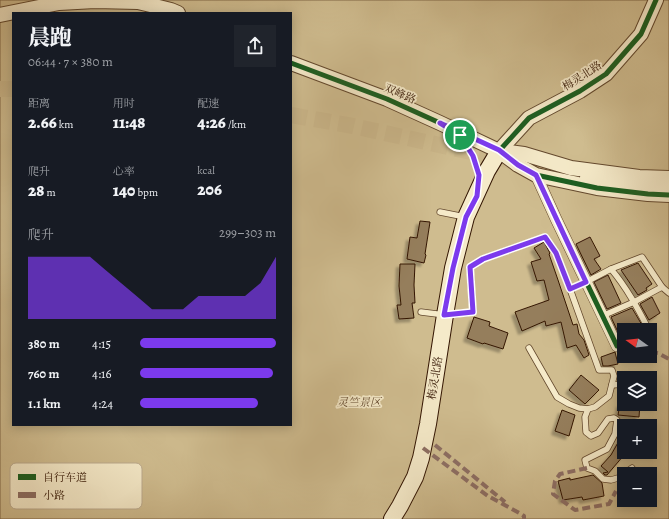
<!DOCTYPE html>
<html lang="zh">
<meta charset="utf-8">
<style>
body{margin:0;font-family:Alegreya,"Noto Serif SC",serif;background:#20242c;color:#f1f3f6;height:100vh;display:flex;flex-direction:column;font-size:15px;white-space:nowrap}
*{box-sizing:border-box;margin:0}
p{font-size:13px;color:#9ea1a6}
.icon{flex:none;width:22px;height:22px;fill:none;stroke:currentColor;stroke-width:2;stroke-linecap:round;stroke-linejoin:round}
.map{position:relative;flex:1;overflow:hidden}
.panel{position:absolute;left:12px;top:12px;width:280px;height:414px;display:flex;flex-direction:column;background:#171b24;border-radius:0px;box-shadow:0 2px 10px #0003}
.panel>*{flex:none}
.needle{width:26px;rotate:285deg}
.controls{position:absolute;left:617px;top:323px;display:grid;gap:8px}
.controls a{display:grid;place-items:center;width:40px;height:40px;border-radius:0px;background:#171b24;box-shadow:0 2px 10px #0003;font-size:20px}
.pin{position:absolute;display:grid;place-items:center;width:34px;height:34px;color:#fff;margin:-17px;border:2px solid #fff;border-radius:50%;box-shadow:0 1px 4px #0007}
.round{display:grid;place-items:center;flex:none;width:42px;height:42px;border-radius:0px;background:#20242c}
.overview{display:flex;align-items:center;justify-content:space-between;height:68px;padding:0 16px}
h1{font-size:22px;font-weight:800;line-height:30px}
.stats{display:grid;grid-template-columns:repeat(3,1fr);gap:6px;height:68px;padding:4px 16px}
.stats div{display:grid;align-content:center}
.stats b{font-size:17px;font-weight:800}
.stats small{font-size:11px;font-weight:400}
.stats p{font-size:11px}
.chart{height:112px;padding:8px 16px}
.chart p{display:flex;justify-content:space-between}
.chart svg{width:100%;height:72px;margin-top:4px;fill:#7c3aed;opacity:.7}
ul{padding:0 16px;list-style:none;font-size:13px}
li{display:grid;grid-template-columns:64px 48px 1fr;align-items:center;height:30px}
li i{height:10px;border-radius:5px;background:#7c3aed}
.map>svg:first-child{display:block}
.green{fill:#cfbc8f;stroke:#826949;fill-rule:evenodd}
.building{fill:#957e5b;stroke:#341603;filter:url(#shadow)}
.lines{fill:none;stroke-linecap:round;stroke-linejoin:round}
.secondary-tunnel{stroke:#cab68a;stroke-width:16;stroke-dasharray:16 8;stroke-linecap:butt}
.service-casing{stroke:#63482d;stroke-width:7}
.minor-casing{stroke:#63482d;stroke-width:12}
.tertiary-casing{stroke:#63482d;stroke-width:16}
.secondary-casing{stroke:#341603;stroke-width:18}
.service{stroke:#f5eac9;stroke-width:5.5}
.minor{stroke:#f5eac9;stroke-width:11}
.tertiary{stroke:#f5eac9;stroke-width:14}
.secondary{stroke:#f5eac9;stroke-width:16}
.quiet{stroke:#8d6e63;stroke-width:4;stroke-dasharray:8 4;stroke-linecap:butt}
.cycleway-casing{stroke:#f5eac9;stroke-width:8}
.cycleway{stroke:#1b5e20;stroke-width:5}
.route-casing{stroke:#fff;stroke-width:8}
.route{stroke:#7c3aed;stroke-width:5}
.labels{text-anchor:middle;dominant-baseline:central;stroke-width:3.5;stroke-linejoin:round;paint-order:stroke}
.street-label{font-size:11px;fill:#341603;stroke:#f5eac9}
.park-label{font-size:11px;font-style:italic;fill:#62482d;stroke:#f5eac9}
.key{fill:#f5eac9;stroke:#bbaa8e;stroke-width:1}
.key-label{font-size:11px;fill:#341603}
</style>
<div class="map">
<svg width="669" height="519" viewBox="0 0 669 519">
<defs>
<filter id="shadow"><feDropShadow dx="-3.5" dy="3.5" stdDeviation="1" flood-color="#0004"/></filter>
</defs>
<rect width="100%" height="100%" fill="#efdeac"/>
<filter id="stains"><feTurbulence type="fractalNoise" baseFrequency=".005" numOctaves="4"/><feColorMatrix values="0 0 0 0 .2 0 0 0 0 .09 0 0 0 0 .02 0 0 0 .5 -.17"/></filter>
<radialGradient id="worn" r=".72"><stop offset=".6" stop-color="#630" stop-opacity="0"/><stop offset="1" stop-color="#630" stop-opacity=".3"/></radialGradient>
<!-- green -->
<path class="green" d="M 0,0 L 669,0 L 669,519 L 0,519 ZM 13,13 L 291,13 L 291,425 L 13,425 ZM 624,330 L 650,330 L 650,356 L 624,356 ZM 624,378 L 650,378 L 650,404 L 624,404 ZM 624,426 L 650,426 L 650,452 L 624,452 ZM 624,474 L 650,474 L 650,500 L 624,500 Z"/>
<!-- building -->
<g class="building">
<path d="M 420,221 L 430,222 L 425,254 L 426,255 L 424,263 L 407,259 L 410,237 L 417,238 Z"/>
<path d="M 590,237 L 600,256 L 594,259 L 601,269 L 591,275 L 576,244 Z"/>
<path d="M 544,242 L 550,253 L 549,254 L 558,280 L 573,325 L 577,324 L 579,334 L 584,340 L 589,355 L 584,358 L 576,345 L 567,348 L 561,322 L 546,326 L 545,321 L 522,331 L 515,312 L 549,300 L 544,280 L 537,281 L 531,262 L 541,259 L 534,248 Z"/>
<path d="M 638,263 L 652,284 L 646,288 L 647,290 L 638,295 L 621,270 Z"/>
<path d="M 400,264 L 415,264 L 414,285 L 415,303 L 412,303 L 414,318 L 399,319 L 397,305 L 401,305 L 399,286 Z"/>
<path d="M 608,275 L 621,303 L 607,309 L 594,282 Z"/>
<path d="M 652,297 L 660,313 L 649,320 L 640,304 Z"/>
<path d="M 632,308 L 642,325 L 634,330 L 624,330 L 624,345 L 611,317 Z"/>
<path d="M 474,317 L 490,322 L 489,326 L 508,333 L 503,349 L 484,343 L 483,344 L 467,338 Z"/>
<path d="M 615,352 L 618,364 L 608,366 L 603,366 L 601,357 Z"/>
<path d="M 581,375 L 599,390 L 585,404 L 569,390 Z"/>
<path d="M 620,404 L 640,404 L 639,417 L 618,415 Z"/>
<path d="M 562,410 L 575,415 L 569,436 L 555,431 Z"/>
<path d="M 624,432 L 624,455 L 607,475 L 605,475 L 603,473 L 608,472 L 601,466 L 611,455 Z"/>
<path d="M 593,475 L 602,483 L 604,496 L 583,500 L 582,497 L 563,500 L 558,481 L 570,478 L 570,480 Z"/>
</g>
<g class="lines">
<!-- secondary-tunnel -->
<g class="secondary-tunnel">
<path d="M 0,89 L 13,89"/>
<path d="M 291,115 L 353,126 L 571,174"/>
</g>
<!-- service casing -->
<g class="service-casing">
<g id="service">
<path d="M 461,136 L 473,156 L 479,175 L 479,177"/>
<path d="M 440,212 L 465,217"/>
<path d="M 662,287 L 669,293"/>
<path d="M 421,312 L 445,315 L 473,312 L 470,267 L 483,259 L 545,237 L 556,253 L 570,289"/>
<path d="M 602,316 L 634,302 L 662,287 L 642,257 L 611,269"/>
<path d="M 529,348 L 557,397 L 569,404 L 579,408 L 588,409 L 595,407 L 609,396 L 614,376 L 612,370 L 599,370 L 570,289 L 586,282 L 611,269 C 627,288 638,309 649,330"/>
<path d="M 612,385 L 624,384"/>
<path d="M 588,409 L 585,417 L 586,432 L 591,436 L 598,433 L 608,419 L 614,418 L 617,420 L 615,434 L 607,449 L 585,460 L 587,468 L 595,471 L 603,479 L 611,480 L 618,478 L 632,468"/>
</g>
</g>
<!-- minor casing -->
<g class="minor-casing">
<path id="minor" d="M 536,175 L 556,219 L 617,346"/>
</g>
<!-- tertiary casing -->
<g class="tertiary-casing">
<g id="tertiary">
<path d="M 0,15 L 59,3 L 95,1 L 138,2 L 171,10 L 178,13"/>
<path d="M 291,63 L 387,99 L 440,123 L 499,151 L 518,165 L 536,175 L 597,188 L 648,194 L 669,195"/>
<path d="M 499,151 L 529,118 L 580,91 L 606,74 L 641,34 L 656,0"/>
<path d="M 501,151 L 524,154 L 571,168 L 639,177 L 669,178"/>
</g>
</g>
<!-- secondary casing -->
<g class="secondary-casing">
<g id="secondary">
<path d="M 588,178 L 629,184 L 669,187"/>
<path d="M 392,519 L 400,506 L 415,477 L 421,458 L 428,424 L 445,315 L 453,268 L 466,217 L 487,171 L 499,151"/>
</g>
</g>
<!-- service -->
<use href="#service" class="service"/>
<!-- minor -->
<use href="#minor" class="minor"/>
<!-- tertiary -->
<use href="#tertiary" class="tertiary"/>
<!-- secondary -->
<use href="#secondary" class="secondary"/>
<!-- quiet -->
<g class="quiet">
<path d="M 650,352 L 658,353 L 669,359"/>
<path d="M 435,445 L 505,502"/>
<path d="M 423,448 L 488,496 L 521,514 L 524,516 L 524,519"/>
<path d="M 587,468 L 560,474 L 555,481 L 553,494 L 575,510 L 609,504 L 616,491"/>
</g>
<!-- cycleway casing -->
<g class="cycleway-casing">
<g id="cycleway">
<path d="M 291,63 L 387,99 L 440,123 L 499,151 L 518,165 L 536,175 L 597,188 L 648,194 L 669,195"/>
<path d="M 499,151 L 529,118 L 580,91 L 606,74 L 641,34 L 656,0"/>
<path d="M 536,175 L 556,219 L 617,346"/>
</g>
</g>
<!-- cycleway -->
<use href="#cycleway" class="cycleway"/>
</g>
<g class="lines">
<!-- route casing -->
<g class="route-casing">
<path id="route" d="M 440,123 L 499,150 L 518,165 L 536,175 L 586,282 L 570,289 L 556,253 L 545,237 L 483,259 L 470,267 L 473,312 L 444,315 L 453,268 L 466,217 L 477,196 L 479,175 L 473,156 L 460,135 Z"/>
</g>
<!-- route -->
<use href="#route" class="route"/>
</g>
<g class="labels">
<!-- street labels -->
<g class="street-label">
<text transform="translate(582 76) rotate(-33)">梅灵北路</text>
<text transform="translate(400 94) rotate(23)">双峰路</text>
<text transform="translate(435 378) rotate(-81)">梅灵北路</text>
</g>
<!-- park labels -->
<g class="park-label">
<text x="359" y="402">灵竺景区</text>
</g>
</g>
<!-- legend -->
<rect x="10" y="463" width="132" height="46" rx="6" class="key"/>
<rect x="18" y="474" width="18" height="6" fill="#1b5e20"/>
<rect x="18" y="492" width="18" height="6" fill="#8d6e63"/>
<g class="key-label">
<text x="43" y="481">自行车道</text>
<text x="43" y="499">小路</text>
</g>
<rect width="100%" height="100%" filter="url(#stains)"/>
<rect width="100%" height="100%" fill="url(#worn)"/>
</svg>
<div class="controls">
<a><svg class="needle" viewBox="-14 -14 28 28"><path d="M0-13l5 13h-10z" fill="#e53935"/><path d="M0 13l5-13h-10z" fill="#9ea1a6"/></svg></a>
<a><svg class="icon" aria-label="layers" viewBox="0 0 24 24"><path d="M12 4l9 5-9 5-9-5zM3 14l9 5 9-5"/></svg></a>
<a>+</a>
<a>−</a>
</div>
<div class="pin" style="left:460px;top:135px;background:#1e9e55"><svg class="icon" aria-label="arrive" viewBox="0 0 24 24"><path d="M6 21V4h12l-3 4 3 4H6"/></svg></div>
<section class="panel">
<div class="overview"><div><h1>晨跑</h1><p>06:44 · 7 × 380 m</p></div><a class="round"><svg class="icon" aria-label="share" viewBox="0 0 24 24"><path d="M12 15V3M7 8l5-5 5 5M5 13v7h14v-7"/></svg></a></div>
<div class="stats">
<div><p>距离</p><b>2.66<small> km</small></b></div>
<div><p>用时</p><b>11:48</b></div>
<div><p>配速</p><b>4:26<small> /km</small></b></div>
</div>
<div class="stats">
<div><p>爬升</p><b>28<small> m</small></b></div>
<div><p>心率</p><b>140<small> bpm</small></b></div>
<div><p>kcal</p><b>206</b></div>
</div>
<div class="chart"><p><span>爬升</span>299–303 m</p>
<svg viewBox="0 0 160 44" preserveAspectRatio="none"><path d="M0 44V6L10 6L20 6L30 6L40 6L50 14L60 22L70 30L80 38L90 38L100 38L110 30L120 30L130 30L140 30L150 22L160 6V44z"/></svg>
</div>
<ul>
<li><b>380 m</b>4:15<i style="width:100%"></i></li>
<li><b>760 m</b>4:16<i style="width:98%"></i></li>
<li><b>1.1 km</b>4:24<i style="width:87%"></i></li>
</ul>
</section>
</div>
